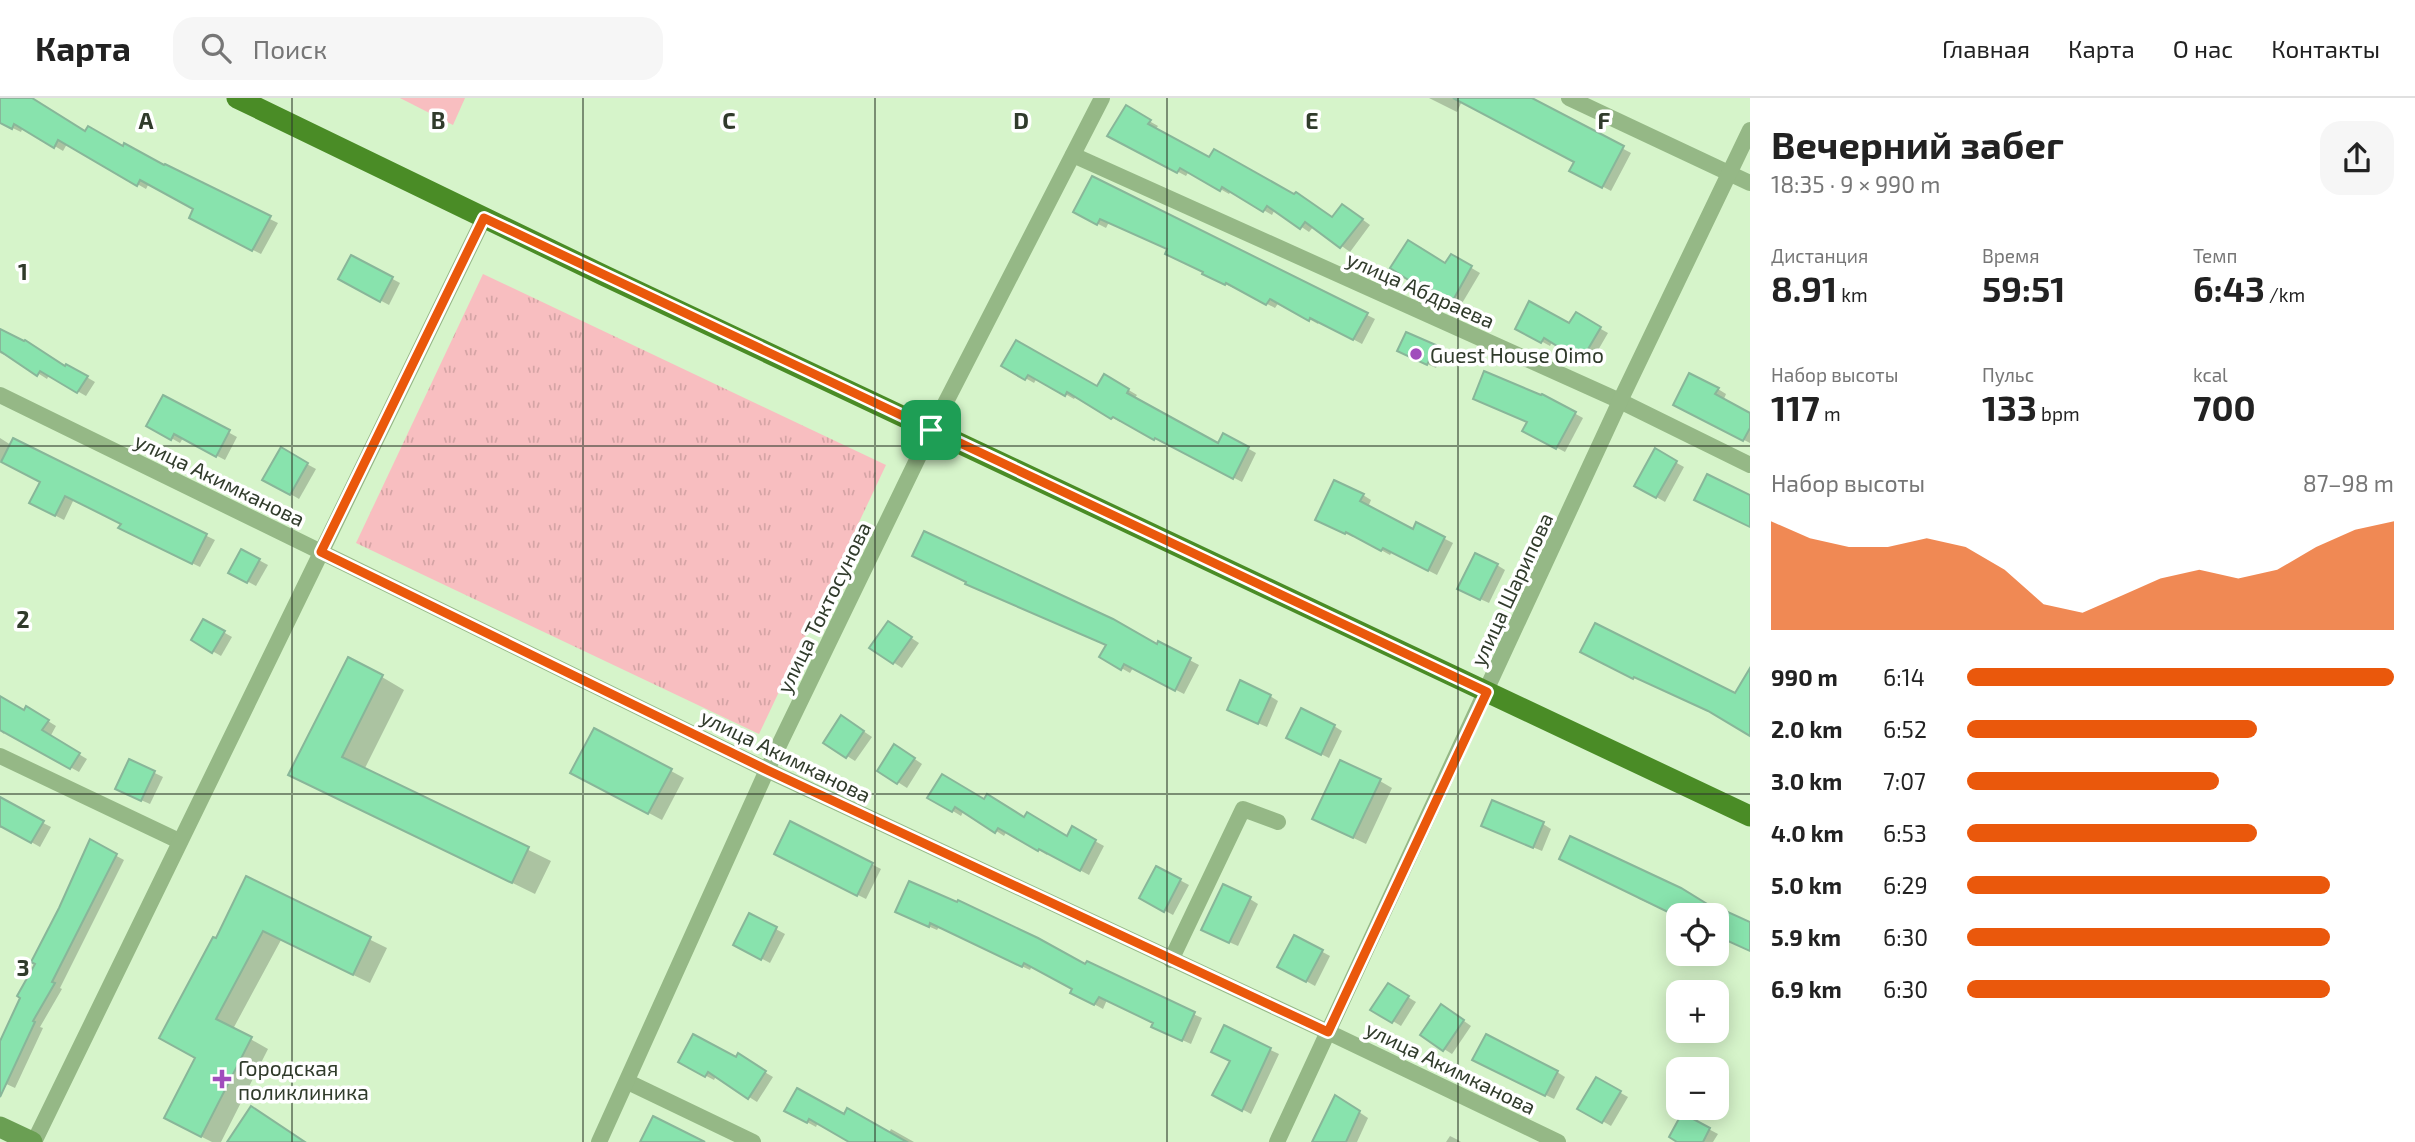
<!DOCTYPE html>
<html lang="ru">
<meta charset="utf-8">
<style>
body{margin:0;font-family:"Exo 2",sans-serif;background:#f6f6f6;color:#222;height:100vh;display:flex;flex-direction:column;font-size:26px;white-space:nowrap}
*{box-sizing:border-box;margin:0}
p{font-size:23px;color:#767676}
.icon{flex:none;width:38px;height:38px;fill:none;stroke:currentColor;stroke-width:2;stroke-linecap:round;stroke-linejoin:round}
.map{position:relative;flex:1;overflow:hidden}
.panel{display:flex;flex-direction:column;background:#fff;width:665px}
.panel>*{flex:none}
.controls{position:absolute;left:1666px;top:805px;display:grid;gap:14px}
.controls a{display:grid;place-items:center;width:63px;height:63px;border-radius:14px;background:#fff;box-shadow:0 4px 18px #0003;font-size:35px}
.pin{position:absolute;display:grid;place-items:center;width:60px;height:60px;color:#fff;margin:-30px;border-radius:14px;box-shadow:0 4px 10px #0006}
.round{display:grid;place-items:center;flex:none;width:74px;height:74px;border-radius:21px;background:#f6f6f6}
.headline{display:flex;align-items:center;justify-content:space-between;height:119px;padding:0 21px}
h1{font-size:38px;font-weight:700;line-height:52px}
.stats{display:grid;grid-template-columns:repeat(3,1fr);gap:10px;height:119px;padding:7px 21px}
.stats div{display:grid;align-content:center}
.stats b{font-size:35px;font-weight:700}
.stats small{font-size:19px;font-weight:400}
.stats p{font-size:19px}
.chart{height:196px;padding:14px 21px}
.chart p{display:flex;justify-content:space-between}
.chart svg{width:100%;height:126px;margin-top:7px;fill:#ea580c;opacity:.7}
ul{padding:0 21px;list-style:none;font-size:23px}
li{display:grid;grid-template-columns:112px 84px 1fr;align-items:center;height:52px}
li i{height:18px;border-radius:9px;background:#ea580c}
header{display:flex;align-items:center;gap:42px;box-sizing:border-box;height:98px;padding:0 35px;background:#fff;border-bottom:2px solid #e0e0e0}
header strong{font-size:33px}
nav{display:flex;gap:38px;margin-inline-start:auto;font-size:24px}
.search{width:490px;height:63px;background:#f6f6f6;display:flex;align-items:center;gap:18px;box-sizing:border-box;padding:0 24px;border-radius:21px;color:#767676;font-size:26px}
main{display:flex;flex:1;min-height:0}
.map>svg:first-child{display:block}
.grass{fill:#f8bec0}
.park{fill:url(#park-tufts)}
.shadow{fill:#0003}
.building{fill:#88e3ad;stroke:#88b699;stroke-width:2}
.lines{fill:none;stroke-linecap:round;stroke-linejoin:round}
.street{stroke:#95b886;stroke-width:16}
.secondary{stroke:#6a9f53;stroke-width:21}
.primary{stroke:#4a8c26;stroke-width:21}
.route-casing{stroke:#fff;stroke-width:14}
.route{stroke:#ea580c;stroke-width:9}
.grid{fill:none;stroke:#303b2b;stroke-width:2;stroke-opacity:0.55}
.poi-dot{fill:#a04dbc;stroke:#fff;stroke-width:2.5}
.labels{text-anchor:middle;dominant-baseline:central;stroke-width:7;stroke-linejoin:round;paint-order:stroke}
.street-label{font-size:21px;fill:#303b2b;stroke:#fff}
.poi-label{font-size:21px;fill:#303b2b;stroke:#fff;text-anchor:start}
.grid-label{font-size:23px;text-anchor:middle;font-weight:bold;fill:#303b2b;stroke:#fff;stroke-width:7;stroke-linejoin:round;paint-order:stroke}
</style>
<header>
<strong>Карта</strong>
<div class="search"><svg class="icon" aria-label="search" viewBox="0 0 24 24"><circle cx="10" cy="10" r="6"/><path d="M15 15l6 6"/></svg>Поиск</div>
<nav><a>Главная</a><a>Карта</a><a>О нас</a><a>Контакты</a></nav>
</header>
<main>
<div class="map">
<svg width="1750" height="1044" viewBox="0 0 1750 1044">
<defs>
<pattern id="park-tufts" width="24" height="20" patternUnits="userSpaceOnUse" patternTransform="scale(1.75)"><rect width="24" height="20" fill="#f8bec0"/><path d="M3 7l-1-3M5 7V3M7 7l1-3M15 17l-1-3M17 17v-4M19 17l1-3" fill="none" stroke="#d5a4a5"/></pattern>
</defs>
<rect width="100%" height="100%" fill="#d6f4ca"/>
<!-- grass -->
<path class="grass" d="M 400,0 L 465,0 L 453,27 Z"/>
<!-- park -->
<path class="park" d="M 483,176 L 886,367 L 759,636 L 356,445 Z"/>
<!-- shadow -->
<g class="shadow">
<path d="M 0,0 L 25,0 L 86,35 L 165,70 L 278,125 L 261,156 L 199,124 L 195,111 L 149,85 L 146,91 L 67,46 L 63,53 L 23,29 L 21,34 L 0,24 Z"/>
<path d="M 1429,0 L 1527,0 L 1631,55 L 1611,93 L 1572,72 L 1576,64 L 1462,3 L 1457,14 Z"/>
<path d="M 1126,10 L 1158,28 L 1155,32 L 1210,62 L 1333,121 L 1351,113 L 1370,127 L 1350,154 L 1314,128 L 1309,134 L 1275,111 L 1272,117 L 1231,93 L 1229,96 L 1189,73 L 1186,78 L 1118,42 Z"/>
<path d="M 1093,80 L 1375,221 L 1362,246 L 1319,223 L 1318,226 L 1279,204 L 1275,210 L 1234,188 L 1234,190 L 1212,180 L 1169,151 L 1109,124 L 1106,130 L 1075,114 Z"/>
<path d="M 1451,158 L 1480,175 L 1461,207 L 1424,185 L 1422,188 L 1392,170 L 1446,168 Z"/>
<path d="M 352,159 L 400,185 L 389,207 L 340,181 Z"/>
<path d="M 1576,217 L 1608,235 L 1590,266 L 1552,244 L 1550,248 L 1517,230 L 1570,227 Z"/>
<path d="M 0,233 L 72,274 L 73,271 L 95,284 L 86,298 L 49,277 L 47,281 L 8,256 L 7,258 L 0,255 Z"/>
<path d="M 1435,249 L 1443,253 L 1436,270 L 1408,257 Z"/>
<path d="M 1004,268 L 1098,291 L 1105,278 L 1137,297 L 1134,301 L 1219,347 L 1224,337 L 1256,355 L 1242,384 L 1164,343 L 1163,345 L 1122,322 L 1120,324 L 1076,298 L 1074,301 L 1037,280 L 1034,285 Z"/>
<path d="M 1718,291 L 1726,296 L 1723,303 L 1750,318 L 1750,345 L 1683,311 Z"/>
<path d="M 1543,298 L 1583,320 L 1565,354 L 1525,333 Z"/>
<path d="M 164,299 L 237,339 L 225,362 L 183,340 L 180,345 L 148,327 Z"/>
<path d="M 0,340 L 11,347 L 14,343 L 215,442 L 200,469 L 129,434 L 123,426 L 74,401 L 64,422 L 39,409 L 42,384 L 0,363 Z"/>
<path d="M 281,352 L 316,371 L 299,401 L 265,381 Z"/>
<path d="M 1655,353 L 1684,369 L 1665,404 L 1636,387 Z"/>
<path d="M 1363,397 L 1371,402 L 1368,409 L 1414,434 L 1417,427 L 1453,445 L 1437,477 L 1392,454 L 1390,457 L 1354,437 L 1353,439 L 1325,426 Z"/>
<path d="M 242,453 L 268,467 L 256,488 L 230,474 Z"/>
<path d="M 1497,467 L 1505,472 L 1489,505 L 1467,495 Z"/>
<path d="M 975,490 L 1158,548 L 1159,546 L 1199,567 L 1184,596 L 1133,570 L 1130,575 L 1102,559 L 1108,548 Z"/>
<path d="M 204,523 L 232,539 L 221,558 L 193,542 Z"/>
<path d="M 896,530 L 919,545 L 902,570 L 872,550 Z"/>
<path d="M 382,579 L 404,592 L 364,672 L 551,763 L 535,796 L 290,676 Z"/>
<path d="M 1270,598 L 1278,603 L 1267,629 L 1237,616 Z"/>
<path d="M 0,600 L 24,614 L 27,610 L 56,628 L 50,639 L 87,661 L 79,674 L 5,633 L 4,636 L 0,633 Z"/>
<path d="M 850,624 L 872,639 L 855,663 L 825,644 Z"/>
<path d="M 1334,628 L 1342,633 L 1329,660 L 1297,644 Z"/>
<path d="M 595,632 L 684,680 L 662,722 L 585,681 Z"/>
<path d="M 903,653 L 922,666 L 907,690 L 879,672 Z"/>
<path d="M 130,663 L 163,679 L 150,706 L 125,695 Z"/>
<path d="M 1380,683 L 1392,690 L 1366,746 L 1314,721 Z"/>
<path d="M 930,699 L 984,703 L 1068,740 L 1073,731 L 1104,748 L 1089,777 L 1048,755 L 1047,757 L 1007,733 L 1004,738 L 964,712 L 961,718 Z"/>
<path d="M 0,703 L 51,729 L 40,749 L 3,728 L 0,730 Z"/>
<path d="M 791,725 L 881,771 L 866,801 L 784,760 Z"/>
<path d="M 1543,726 L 1551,731 L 1542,753 L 1492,732 Z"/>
<path d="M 91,744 L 124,762 L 60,890 L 62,891 L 40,929 L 43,930 L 15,990 L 0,983 L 0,948 Z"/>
<path d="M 1157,770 L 1189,787 L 1173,817 L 1142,800 Z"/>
<path d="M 247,781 L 387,850 L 370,885 L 281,842 L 233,931 L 268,951 L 221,1044 L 212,1044 L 184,1030 L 216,843 Z"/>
<path d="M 1631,795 L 1720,816 L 1750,826 L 1750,853 L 1717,837 L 1717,817 L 1678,818 L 1639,801 Z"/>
<path d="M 1250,801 L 1258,806 L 1238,848 L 1211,836 Z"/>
<path d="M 750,817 L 785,836 L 770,865 L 743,851 Z"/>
<path d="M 905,818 L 1086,868 L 1202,920 L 1191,946 L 1162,933 L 1155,925 L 1107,902 L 1103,911 L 1072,894 L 1074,891 L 1032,868 L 1030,872 L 939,829 L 937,832 Z"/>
<path d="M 1295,839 L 1330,858 L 1315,888 L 1279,868 Z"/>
<path d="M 1388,887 L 1416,904 L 1401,928 L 1373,911 Z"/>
<path d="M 1450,913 L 1471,928 L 1452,956 L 1444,951 Z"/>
<path d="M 1225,930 L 1279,956 L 1251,1016 L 1214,996 L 1232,963 Z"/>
<path d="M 738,958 L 773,979 L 757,1004 L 716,978 L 714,982 L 680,964 L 736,961 Z"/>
<path d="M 1483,966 L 1557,974 L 1565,979 L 1554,1001 Z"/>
<path d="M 1596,981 L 1628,999 L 1611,1028 L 1580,1010 Z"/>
<path d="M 1344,1004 L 1368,1020 L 1357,1044 L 1314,1044 Z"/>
<path d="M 787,1013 L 844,1018 L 889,1035 L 891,1031 L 914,1044 L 852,1044 L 818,1024 L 816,1029 Z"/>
<path d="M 1682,1017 L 1718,1036 L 1713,1044 L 1681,1044 Z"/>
<path d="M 1450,1038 L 1458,1042 L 1461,1044 L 1446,1044 Z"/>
</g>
<!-- building -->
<g class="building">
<path d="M 0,0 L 32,0 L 85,33 L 88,28 L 123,48 L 124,45 L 164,67 L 165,66 L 271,118 L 252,153 L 189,120 L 193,111 L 140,82 L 137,88 L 58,42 L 54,50 L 14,26 L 12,31 L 0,25 Z"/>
<path d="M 1453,0 L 1532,0 L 1624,48 L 1602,90 L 1569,73 L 1574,64 Z"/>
<path d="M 1126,7 L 1151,22 L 1148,26 L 1209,59 L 1214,51 L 1294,96 L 1296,94 L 1332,119 L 1342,106 L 1363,121 L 1340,150 L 1305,124 L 1300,131 L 1267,108 L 1263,114 L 1222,89 L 1220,93 L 1180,70 L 1177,75 L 1107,38 Z"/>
<path d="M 1092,78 L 1368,215 L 1353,242 L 1310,220 L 1309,223 L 1270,201 L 1266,207 L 1226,185 L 1225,187 L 1202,176 L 1203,174 L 1165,156 L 1167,151 L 1100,121 L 1097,127 L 1073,114 Z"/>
<path d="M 1408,142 L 1445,165 L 1451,156 L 1472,168 L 1452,204 L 1415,181 L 1413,185 L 1390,170 Z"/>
<path d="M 351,157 L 393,179 L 380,204 L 338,181 Z"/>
<path d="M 1529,203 L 1569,225 L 1576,214 L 1601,229 L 1581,263 L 1544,240 L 1541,245 L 1515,231 Z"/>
<path d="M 0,231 L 24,243 L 25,242 L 65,268 L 66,266 L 88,278 L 77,295 L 40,273 L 37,278 L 0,253 Z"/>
<path d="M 1406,234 L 1436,247 L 1427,267 L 1397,253 Z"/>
<path d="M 1016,242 L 1097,288 L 1104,276 L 1129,291 L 1127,295 L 1218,345 L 1223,335 L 1249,349 L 1233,381 L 1155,340 L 1154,342 L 1113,319 L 1111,321 L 1067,294 L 1065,298 L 1028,277 L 1025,282 L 1001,268 Z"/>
<path d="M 1484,273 L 1541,297 L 1542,296 L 1576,314 L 1556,351 L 1522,333 L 1527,324 L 1473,301 Z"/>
<path d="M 1689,275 L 1719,290 L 1715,296 L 1750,315 L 1750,330 L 1743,343 L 1673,307 Z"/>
<path d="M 163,297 L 230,332 L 216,359 L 174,336 L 171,342 L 146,328 Z"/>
<path d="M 13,340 L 207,436 L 192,466 L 118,430 L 121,426 L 65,398 L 55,418 L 29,405 L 40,384 L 1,364 Z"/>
<path d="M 281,349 L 308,365 L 290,397 L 262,382 Z"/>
<path d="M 1655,350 L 1677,363 L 1656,400 L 1634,388 Z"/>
<path d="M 1707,376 L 1750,397 L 1750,429 L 1694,402 Z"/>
<path d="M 1334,382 L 1364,396 L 1360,403 L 1413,431 L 1416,424 L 1445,439 L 1428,473 L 1383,450 L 1381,453 L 1346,434 L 1345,436 L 1315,422 Z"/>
<path d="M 924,433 L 1113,521 L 1157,546 L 1158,543 L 1191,560 L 1175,593 L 1124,566 L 1121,572 L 1099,559 L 1106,547 L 965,486 L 966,484 L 912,458 Z"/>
<path d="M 241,451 L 260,461 L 247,485 L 228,475 Z"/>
<path d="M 1475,455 L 1498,466 L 1480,502 L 1457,491 Z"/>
<path d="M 203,521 L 225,533 L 212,555 L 191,542 Z"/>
<path d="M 888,523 L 912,539 L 893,566 L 869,550 Z"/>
<path d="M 1595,525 L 1735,595 L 1750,570 L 1750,638 L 1708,613 L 1634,579 L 1633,581 L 1580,554 Z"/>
<path d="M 348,559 L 383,577 L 342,659 L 529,749 L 512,785 L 288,677 Z"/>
<path d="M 1240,582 L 1271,597 L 1258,626 L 1227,612 Z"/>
<path d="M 0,598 L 24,612 L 26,608 L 49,622 L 42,632 L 80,655 L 70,671 L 0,632 Z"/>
<path d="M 1301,610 L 1335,627 L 1321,657 L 1286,640 Z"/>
<path d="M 841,617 L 864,633 L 846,660 L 823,645 Z"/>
<path d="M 594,630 L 672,671 L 648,716 L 570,675 Z"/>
<path d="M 894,646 L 915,660 L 897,686 L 877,673 Z"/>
<path d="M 129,661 L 155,673 L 141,703 L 115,691 Z"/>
<path d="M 1340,662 L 1381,681 L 1353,740 L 1312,721 Z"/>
<path d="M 942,676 L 984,701 L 987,696 L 1024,719 L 1027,714 L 1067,738 L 1072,728 L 1096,742 L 1080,773 L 1039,751 L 1038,753 L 998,730 L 995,735 L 955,709 L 952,714 L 927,700 Z"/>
<path d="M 0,699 L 44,723 L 31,745 L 0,728 Z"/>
<path d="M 1492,702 L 1544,724 L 1533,750 L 1481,728 Z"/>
<path d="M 790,723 L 873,765 L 857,798 L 774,756 Z"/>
<path d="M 1570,738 L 1681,790 L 1717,812 L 1717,809 L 1750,824 L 1750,853 L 1717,838 L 1717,817 L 1674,817 L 1559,761 Z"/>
<path d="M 90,741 L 117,756 L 52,884 L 55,885 L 33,923 L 35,924 L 0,999 L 0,943 L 20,900 L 17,898 L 35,866 L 31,864 L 59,810 Z"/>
<path d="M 1156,768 L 1181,781 L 1164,814 L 1139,800 Z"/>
<path d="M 246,778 L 371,839 L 353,877 L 263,833 L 216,921 L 252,939 L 201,1039 L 164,1020 L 195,960 L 159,940 L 213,839 L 216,840 Z"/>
<path d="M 909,783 L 957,804 L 958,802 L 1038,840 L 1085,866 L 1087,863 L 1195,914 L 1182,943 L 1151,929 L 1153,925 L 1099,899 L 1094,907 L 1070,895 L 1072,891 L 1024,865 L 1022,869 L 930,825 L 929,829 L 895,814 Z"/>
<path d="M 1223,786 L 1251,799 L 1229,845 L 1201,832 Z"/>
<path d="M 749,815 L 777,829 L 761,862 L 733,847 Z"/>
<path d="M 1294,837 L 1323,852 L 1306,884 L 1277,869 Z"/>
<path d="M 1388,885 L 1409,898 L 1392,925 L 1370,912 Z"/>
<path d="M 1441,906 L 1464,922 L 1443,953 L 1420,937 Z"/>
<path d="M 1224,927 L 1271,950 L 1242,1013 L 1212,997 L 1230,963 L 1211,954 Z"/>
<path d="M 693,936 L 736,959 L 738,955 L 766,973 L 748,1001 L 708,974 L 705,979 L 678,964 Z"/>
<path d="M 1486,936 L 1558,973 L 1545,998 L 1472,962 Z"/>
<path d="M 1596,979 L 1621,993 L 1602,1025 L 1577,1011 Z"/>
<path d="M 797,990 L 844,1016 L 847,1010 L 907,1044 L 849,1044 L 809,1021 L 807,1025 L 784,1013 Z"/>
<path d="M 1335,997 L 1360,1013 L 1346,1044 L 1312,1044 Z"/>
<path d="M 251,1008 L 305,1044 L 227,1044 Z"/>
<path d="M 1682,1015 L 1710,1030 L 1703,1044 L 1677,1044 L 1669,1039 Z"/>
<path d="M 653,1018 L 705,1044 L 640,1044 Z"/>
</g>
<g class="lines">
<!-- street -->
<g class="street">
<path d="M 1569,0 L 1750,85"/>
<path d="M 1073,57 L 1620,303 L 1750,367"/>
<path d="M 0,297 L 767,672 L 1328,934 L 1558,1044"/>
<path d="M 0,658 L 179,743"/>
<path d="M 1171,862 L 1243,711 L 1278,724"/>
<path d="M 628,984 L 753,1044"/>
<path d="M 34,1044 L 484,120"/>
<path d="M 599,1044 L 767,672 L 931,333 L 1102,0"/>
<path d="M 1277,1044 L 1620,303 L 1750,32"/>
</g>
<!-- secondary -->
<path class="secondary" d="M 0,1029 L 32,1044"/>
<!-- primary -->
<path class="primary" d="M 237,0 L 605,178 L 1750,718"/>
</g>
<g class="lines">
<!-- route casing -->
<g class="route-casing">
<path id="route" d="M 484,120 L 1487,594 L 1328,934 L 767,672 L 321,454 Z"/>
</g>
<!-- route -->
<use href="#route" class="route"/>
</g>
<!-- grid -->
<path class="grid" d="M 292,0 L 292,1044M 583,0 L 583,1044M 875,0 L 875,1044M 1167,0 L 1167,1044M 1458,0 L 1458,1044M 0,348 L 1750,348M 0,696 L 1750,696"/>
<!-- markers -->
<g class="poi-dot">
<circle cx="1416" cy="256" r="7"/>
<path d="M218.5 970.5h7v7h7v7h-7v7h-7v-7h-7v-7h7z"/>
</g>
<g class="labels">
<!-- street labels -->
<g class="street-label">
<text transform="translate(1421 191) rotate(24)">улица Абдраева</text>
<text transform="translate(220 381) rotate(26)">улица Акимканова</text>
<text transform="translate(1511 491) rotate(-65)">улица Шарипова</text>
<text transform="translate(823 509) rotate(-64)">улица Токтосунова</text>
<text transform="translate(786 657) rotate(26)">улица Акимканова</text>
<text transform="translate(1451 969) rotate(26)">улица Акимканова</text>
</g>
<!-- poi labels -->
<g class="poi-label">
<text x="1430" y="256">Guest House Oimo</text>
<text x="238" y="969">Городская<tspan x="238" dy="24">поликлиника</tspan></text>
</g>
</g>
<g class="grid-label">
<text x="146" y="31">A</text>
<text x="438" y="31">B</text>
<text x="729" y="31">C</text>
<text x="1021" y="31">D</text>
<text x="1312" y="31">E</text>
<text x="1604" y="31">F</text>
<text x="23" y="182">1</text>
<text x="23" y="530">2</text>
<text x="23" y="878">3</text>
</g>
</svg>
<div class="controls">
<a><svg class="icon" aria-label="locate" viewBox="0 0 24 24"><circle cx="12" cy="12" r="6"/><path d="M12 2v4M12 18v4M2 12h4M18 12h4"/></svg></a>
<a>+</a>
<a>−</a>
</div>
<div class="pin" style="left:931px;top:332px;background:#1e9e55"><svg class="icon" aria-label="arrive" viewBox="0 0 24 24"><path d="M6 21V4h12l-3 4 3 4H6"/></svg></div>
</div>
<section class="panel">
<div class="headline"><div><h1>Вечерний забег</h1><p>18:35 · 9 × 990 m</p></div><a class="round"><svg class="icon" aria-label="share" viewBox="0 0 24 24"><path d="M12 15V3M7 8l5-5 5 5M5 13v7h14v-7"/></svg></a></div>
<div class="stats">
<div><p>Дистанция</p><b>8.91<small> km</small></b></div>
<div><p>Время</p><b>59:51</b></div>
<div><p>Темп</p><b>6:43<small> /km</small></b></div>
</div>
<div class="stats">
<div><p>Набор высоты</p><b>117<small> m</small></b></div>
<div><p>Пульс</p><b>133<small> bpm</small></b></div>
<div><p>kcal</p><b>700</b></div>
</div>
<div class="chart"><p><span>Набор высоты</span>87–98 m</p>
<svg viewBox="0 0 160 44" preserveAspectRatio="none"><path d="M0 44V6L10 12L20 15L30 15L40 12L50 15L60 23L70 35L80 38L90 32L100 26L110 23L120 26L130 23L140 15L150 9L160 6V44z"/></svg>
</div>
<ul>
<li><b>990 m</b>6:14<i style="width:100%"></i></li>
<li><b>2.0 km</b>6:52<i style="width:68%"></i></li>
<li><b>3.0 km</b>7:07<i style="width:59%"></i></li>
<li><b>4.0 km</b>6:53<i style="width:68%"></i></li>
<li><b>5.0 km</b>6:29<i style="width:85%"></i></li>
<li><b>5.9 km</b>6:30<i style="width:85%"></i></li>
<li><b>6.9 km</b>6:30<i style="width:85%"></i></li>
</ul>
</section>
</main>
